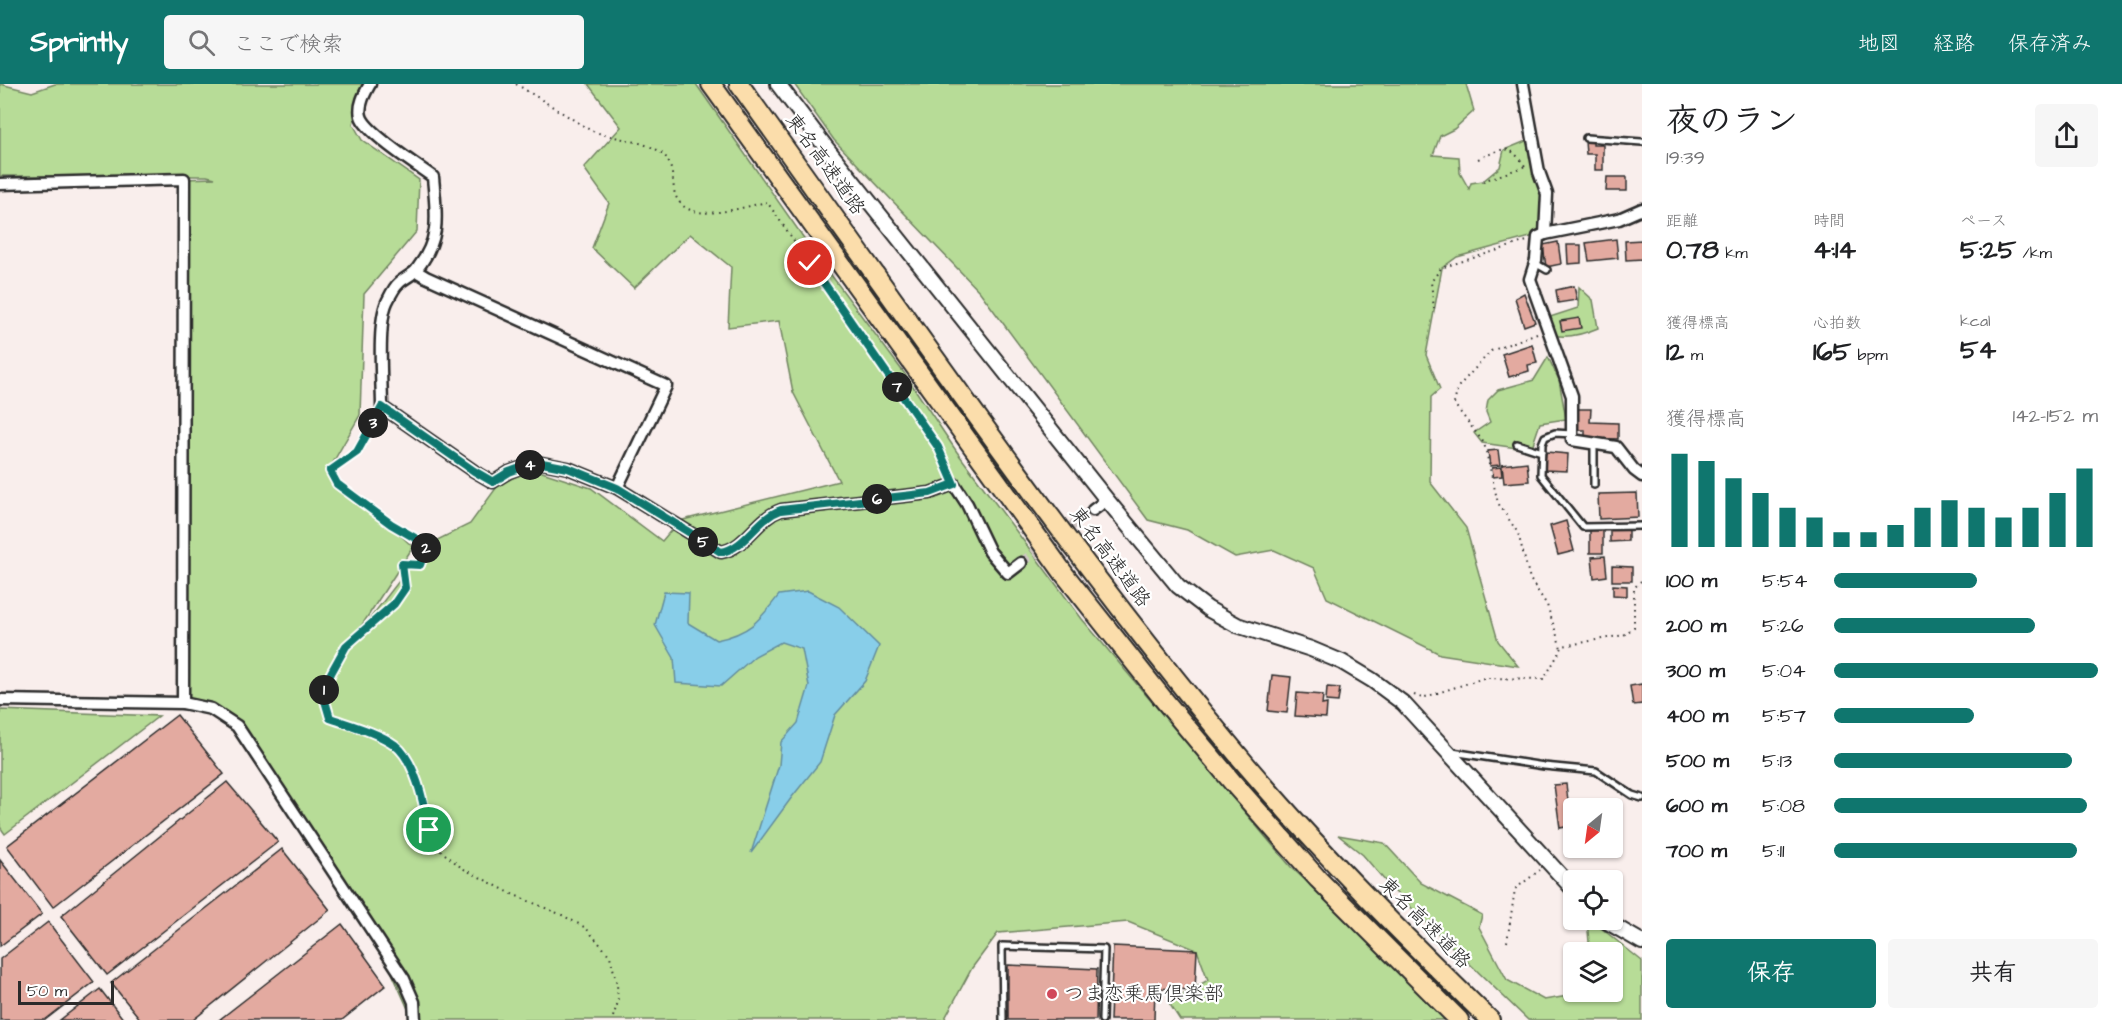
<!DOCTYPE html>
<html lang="ja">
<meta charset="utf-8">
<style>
body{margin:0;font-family:"Architects Daughter","Klee One",sans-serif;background:#f6f6f6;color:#202124;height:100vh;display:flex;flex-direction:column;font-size:22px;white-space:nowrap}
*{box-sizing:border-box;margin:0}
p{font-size:20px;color:#757577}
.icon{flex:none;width:33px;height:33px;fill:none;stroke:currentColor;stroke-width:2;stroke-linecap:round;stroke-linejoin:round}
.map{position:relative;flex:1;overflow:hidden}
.side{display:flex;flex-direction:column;background:#fff;width:480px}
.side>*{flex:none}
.needle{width:39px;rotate:209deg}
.tools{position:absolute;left:1563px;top:714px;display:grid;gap:12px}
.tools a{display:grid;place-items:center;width:60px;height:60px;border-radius:6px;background:#fff;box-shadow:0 2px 4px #0004;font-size:30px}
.scale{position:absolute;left:18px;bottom:15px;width:96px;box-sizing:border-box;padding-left:6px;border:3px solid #2b2b2b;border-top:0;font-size:16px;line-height:21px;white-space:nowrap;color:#2b2b2b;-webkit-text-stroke:4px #fff;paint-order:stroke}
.pin{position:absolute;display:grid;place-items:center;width:51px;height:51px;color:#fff;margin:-26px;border:3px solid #fff;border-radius:50%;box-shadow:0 2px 6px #0007}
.km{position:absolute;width:30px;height:30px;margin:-15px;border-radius:50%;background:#222;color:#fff;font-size:16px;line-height:30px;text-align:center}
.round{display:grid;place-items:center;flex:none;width:63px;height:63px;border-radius:6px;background:#f6f6f6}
.headline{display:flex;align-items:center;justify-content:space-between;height:102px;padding:0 24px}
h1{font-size:33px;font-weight:700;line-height:45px}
.metrics{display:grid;grid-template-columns:repeat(3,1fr);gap:9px;height:102px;padding:6px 24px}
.metrics div{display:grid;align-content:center}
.metrics b{font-size:26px;font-weight:700}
.metrics small{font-size:16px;font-weight:400}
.metrics p{font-size:16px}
.chart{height:168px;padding:12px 24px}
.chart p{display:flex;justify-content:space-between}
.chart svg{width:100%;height:108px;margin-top:6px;stroke:#0f766e;stroke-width:6}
.primary-button{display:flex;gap:12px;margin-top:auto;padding:12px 24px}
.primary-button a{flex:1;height:69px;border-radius:6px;background:#0f766e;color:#fff;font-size:24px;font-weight:700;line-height:69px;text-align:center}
.primary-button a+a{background:#f6f6f6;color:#202124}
ul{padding:0 24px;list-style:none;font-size:20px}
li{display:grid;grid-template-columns:96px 72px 1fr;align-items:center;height:45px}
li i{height:15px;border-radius:8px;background:#0f766e}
header{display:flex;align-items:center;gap:36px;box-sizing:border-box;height:84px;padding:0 30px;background:#0f766e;color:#fff}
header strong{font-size:28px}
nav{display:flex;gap:33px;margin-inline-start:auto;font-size:21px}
.search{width:420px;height:54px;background:#f6f6f6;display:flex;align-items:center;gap:15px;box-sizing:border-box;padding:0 21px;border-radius:6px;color:#757577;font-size:22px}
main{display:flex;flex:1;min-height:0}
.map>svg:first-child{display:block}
.green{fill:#b7dc97;stroke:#718461;stroke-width:1.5}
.water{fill:#88cee9;stroke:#638d9d;stroke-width:1.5}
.building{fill:#e3aaa0;stroke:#2b2b2b;stroke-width:1.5}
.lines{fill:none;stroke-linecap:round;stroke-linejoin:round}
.street-tunnel{stroke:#d0c7c5;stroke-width:10;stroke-dasharray:10 5;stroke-linecap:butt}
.lane-casing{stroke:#2b2b2b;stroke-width:10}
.street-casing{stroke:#2b2b2b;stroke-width:15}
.secondary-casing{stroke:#2b2b2b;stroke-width:18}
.highway-casing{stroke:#2b2b2b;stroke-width:22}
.path{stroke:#2b2b2b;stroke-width:2;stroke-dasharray:1.5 4.5;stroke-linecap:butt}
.lane{stroke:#fff;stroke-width:5}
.street{stroke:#fff;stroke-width:10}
.secondary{stroke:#fff;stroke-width:14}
.highway{stroke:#fbddab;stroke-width:18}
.route-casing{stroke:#fff;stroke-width:12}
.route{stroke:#0f766e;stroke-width:8}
.poi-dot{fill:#d1495b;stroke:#fff;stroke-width:2}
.labels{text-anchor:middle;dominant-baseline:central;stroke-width:4.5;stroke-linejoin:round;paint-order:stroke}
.street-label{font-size:20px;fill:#2b2b2b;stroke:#fff}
.poi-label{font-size:20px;fill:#2b2b2b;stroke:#fff;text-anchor:start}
</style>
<header>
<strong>Sprintly</strong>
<div class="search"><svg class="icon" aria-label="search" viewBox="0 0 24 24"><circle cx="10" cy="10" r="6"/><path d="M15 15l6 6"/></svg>ここで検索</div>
<nav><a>地図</a><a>経路</a><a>保存済み</a></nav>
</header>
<main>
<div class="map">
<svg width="1642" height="936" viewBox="0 0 1642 936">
<rect width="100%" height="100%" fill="#f9eeec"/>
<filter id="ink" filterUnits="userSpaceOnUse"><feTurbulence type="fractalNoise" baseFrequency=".0167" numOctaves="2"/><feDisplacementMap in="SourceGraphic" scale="12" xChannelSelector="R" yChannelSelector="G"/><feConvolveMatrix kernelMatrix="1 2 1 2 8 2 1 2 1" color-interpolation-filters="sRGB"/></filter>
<g filter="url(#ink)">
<!-- green -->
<g class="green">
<path d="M 0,0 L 32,8 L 55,0 L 363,0 L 353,40 L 362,56 L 419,96 L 417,147 L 364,210 L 360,331 L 327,389 L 379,431 L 413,463 L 347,564 L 427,461 L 470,440 L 499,400 L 533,385 L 591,404 L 662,457 L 679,437 L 839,397 L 793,308 L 779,237 L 728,243 L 731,183 L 690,150 L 634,204 L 592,164 L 609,119 L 584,84 L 621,43 L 588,0 L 696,0 L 808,160 L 904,289 L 957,368 L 1082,535 L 1291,783 L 1356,843 L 1448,936 L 1180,936 L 1169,919 L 1208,896 L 1197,866 L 1128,838 L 998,849 L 972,884 L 944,936 L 413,936 L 375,851 L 237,642 L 183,619 L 184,95 L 215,94 L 207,92 L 0,92 Z"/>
<path d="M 794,0 L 1466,0 L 1474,27 L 1454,45 L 1440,52 L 1433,71 L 1459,73 L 1460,89 L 1469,105 L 1471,99 L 1483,97 L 1500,83 L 1504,66 L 1526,57 L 1537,79 L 1547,110 L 1540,148 L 1534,152 L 1457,173 L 1442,184 L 1426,271 L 1440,305 L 1431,313 L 1430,398 L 1466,444 L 1498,557 L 1518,582 L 1440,570 L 1327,514 L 1314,484 L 1274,466 L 1235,473 L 1187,446 L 1148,436 L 980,208 L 834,56 Z"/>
<path d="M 1579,203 L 1593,216 L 1598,244 C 1586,249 1568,255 1554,251 L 1550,233 L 1578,224 Z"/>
<path d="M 1548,273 L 1559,296 L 1566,335 L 1540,339 L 1531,366 L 1482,359 L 1474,349 L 1490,338 L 1486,328 L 1488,316 L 1498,306 L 1534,296 Z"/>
<path d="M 0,626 L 159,632 L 5,750 L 0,743 Z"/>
<path d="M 1338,751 L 1384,759 L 1421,799 L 1482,831 L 1479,843 L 1507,896 L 1544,916 L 1568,912 L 1573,899 L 1574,908 L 1612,908 L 1612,868 L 1585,868 L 1589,858 L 1587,836 L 1591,836 L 1642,877 L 1642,936 L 1528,936 L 1392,805 L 1363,771 Z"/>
</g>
<!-- water -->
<path class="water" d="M 808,507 L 839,523 L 879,562 L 865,597 L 835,631 L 820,678 L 792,713 L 751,769 L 779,681 L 781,658 L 798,639 L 809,602 L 802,565 L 781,558 L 755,572 L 721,602 L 676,599 L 674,574 L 655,541 L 664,508 L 689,509 L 688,539 L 716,556 C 750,549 759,537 779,511 Z"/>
<!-- building -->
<g class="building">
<path d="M 1585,57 L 1593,57 L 1593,61 L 1603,61 L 1603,86 L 1595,86 L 1595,70 L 1586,70 Z"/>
<path d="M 1607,93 L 1627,93 L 1627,107 L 1606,107 Z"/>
<path d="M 1616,155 L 1618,174 L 1589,177 L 1586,159 Z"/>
<path d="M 1642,156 L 1642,175 L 1626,176 L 1625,157 Z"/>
<path d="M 1558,158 L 1561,180 L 1546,183 L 1543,161 Z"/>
<path d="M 1567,161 L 1581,161 L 1581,179 L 1568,180 Z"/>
<path d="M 1574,202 L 1577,216 L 1558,219 L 1556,206 Z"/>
<path d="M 1524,209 L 1535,238 L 1524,242 L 1515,214 Z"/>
<path d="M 1579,234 L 1581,244 L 1562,247 L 1560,237 Z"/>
<path d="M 1532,260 L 1537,279 L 1528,281 L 1529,287 L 1509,293 L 1502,270 Z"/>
<path d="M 1578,325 L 1591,325 L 1590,338 L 1618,339 L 1618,355 L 1585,354 L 1585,346 L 1578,346 Z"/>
<path d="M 1498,366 L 1500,381 L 1490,382 L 1488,367 Z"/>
<path d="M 1546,368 L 1568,370 L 1567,387 L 1544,386 Z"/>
<path d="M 1527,378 L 1529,397 L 1504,399 L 1502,381 Z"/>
<path d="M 1501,383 L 1502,392 L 1493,393 L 1492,384 Z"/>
<path d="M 1637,409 L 1638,433 L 1599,435 L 1598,410 Z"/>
<path d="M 1566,437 L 1574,467 L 1558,471 L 1550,442 Z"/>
<path d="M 1610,444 L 1628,444 L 1628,457 L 1610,458 Z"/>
<rect x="1590" y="446" width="13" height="23"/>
<path d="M 1605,472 L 1607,492 L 1594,494 L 1592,473 Z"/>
<path d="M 1612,482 L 1632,483 L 1632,497 L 1612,497 Z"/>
<path d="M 1613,501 L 1627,502 L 1627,512 L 1613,511 Z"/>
<path d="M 1272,591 L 1291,593 L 1287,629 L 1268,627 Z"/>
<path d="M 1642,600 L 1642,620 L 1633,621 L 1630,602 Z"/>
<path d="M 1327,603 L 1340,604 L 1338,618 L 1326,617 Z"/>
<path d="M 1297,609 L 1323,611 L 1322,621 L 1327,620 L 1326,634 L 1295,632 Z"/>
<path d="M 177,631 L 224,690 L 53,823 L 7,762 Z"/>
<path d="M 227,698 L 278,758 L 107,891 L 61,832 Z"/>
<path d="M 1566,700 L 1571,742 L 1560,744 L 1554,701 Z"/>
<path d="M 282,765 L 330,826 L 193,936 L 141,936 L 111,899 Z"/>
<path d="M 0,776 L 42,830 L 0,862 Z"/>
<path d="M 48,838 L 94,898 L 45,936 L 0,936 L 0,875 Z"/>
<path d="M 342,840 L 386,901 L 342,936 L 219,936 Z"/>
<path d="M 1113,862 L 1197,866 L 1195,906 L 1155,904 L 1154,936 L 1110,936 Z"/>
<path d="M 1008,881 L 1097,885 L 1096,936 L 1008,936 Z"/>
<path d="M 100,905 L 124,936 L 60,936 Z"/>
</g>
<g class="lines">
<!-- street-tunnel -->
<path class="street-tunnel" d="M 1021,479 L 1093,426"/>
<!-- lane casing -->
<g class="lane-casing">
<g id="lane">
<path d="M 1586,54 L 1642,58"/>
<path d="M 1535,179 L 1547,186"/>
<path d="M 1572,350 L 1555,349 L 1545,353 L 1542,360 L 1541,391 L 1583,443 L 1642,442"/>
<path d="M 1517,360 L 1542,368"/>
<path d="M 1594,401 L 1594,360"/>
<path d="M 1452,668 L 1544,682 L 1596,687 L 1632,711 L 1642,714"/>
<path d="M 1003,936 L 1002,862 L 1104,865 L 1102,936"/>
</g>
</g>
<!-- street casing -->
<g class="street-casing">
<g id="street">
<path d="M 370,0 C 365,9 358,21 361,32 C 365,48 418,82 433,93 C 436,130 442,153 417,185 C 413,191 404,194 399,199 C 394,203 390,212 387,218 C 377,240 382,298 382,323 L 474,387 L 493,398 L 509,388 L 537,378 L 568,384 L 617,404 L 721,468 C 746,464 757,434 781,426 L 930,409 L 954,400 L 967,420 L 990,468 L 1008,489 L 1021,479"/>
<path d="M 1523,0 L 1539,88 L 1547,110 L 1545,150"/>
<path d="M 0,100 L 184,95 L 183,619"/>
<path d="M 1642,125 L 1619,135 L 1545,150 L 1538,153 L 1536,176 L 1530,195 L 1572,312 L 1572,356 L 1616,363 L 1634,386 L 1642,392"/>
<path d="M 416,187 L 426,193 L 666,302 L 617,404"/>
<path d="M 1093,426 L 1107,416"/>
<path d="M 0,616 L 183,619 L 211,625 L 237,642 L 404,895 L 414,918 L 415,936"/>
</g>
</g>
<!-- secondary casing -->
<g class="secondary-casing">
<g id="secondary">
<path d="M 778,0 L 825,62 L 1107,416 L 1178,502 L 1208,525 L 1237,541 L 1311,565 L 1342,578 L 1372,596 L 1403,619 L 1574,806"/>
<path d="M 1604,836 L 1642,858"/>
</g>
</g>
<!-- highway casing -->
<g class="highway-casing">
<g id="highway">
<path d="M 711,0 L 1065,491 L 1164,616 L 1234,700 L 1318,795 L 1459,936"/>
<path d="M 739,0 C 905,230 1065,466 1248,683 C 1324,772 1407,855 1490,936"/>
</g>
</g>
<!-- path -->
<g class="path">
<path d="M 516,0 L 590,46 C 611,55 648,56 664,71 C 672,79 673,96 674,106 C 682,145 741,123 767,118 L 938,363 L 950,389"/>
<path d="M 1478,75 C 1504,65 1507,57 1525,82"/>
<path d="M 1483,97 L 1526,82"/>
<path d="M 1434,225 L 1431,198 L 1441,184 L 1527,157"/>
<path d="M 1537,249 L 1491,267 L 1458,303 L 1454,320 L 1484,359 L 1498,419 L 1518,449 L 1530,495 L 1547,521 L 1561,564"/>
<path d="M 376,334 L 357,368 L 330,387 L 337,400 L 391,440 L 427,461 L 420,481 L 402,480 L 405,504 C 380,540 343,554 327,598 C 326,602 323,607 323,611 C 324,618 327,628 331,634 L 382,654 L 396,662 L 410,680 L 422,715 L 429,746 L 440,766 L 462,784 L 512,810 L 562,831 L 586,844 L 610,872 L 617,900 L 618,918 L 612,936"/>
<path d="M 1414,611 L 1422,614 L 1484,594 L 1544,595 L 1563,562 L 1624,551 L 1634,543 L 1634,504 L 1642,496"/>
<path d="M 1507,858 L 1515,805 L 1540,786"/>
</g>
<!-- lane -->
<use href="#lane" class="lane"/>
<!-- street -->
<use href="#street" class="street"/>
<!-- secondary -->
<use href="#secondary" class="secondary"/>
<!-- highway -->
<use href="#highway" class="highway"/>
</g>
</g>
<g class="lines" filter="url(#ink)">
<!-- route casing -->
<g class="route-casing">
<path id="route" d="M 429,746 C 424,721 416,677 395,661 C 379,649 350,641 330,634 L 323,610 L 331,589 L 346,562 L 394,520 L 405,504 L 402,480 L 420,481 L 427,461 L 391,440 L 337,400 L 330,387 L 357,368 L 382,323 L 474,387 L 493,398 L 509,388 L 537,378 L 568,384 L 617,404 L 721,468 C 746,464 757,434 781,426 L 930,409 L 954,400 L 938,363 L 810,179"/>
</g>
<!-- route -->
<use href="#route" class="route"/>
</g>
<!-- markers -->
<circle class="poi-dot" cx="1052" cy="910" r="6"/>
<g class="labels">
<!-- street labels -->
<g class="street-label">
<text transform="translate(825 80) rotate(54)">東名高速道路</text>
<text transform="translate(1110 473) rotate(53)">東名高速道路</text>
<text transform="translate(1425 839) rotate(45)">東名高速道路</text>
</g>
<!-- poi labels -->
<g class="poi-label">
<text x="1064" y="910">つま恋乗馬倶楽部</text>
</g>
</g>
</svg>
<div class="tools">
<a><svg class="needle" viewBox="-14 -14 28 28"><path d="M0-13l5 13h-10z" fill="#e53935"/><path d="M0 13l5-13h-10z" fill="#757577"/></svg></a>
<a><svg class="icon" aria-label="locate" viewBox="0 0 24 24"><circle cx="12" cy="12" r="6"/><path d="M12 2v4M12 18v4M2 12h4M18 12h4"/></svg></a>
<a><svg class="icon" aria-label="layers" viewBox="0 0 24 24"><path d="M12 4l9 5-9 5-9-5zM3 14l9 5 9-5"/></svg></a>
</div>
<div class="scale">50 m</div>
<div class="pin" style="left:429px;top:746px;background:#1e9e55"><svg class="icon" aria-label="arrive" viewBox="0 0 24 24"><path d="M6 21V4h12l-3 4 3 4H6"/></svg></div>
<div class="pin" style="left:810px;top:179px;background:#d93025"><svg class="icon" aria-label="check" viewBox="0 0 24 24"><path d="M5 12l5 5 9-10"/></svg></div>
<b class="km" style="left:324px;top:606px">1</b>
<b class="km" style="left:426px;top:464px">2</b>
<b class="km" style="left:373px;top:339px">3</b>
<b class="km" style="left:530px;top:381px">4</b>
<b class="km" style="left:703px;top:458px">5</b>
<b class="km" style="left:877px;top:415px">6</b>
<b class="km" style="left:897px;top:303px">7</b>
</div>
<section class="side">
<div class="headline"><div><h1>夜のラン</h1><p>19:39</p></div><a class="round"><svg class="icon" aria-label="share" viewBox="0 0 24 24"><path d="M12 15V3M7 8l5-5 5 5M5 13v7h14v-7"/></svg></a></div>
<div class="metrics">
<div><p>距離</p><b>0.78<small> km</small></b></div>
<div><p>時間</p><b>4:14</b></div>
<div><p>ペース</p><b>5:25<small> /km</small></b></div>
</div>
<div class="metrics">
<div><p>獲得標高</p><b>12<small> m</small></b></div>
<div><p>心拍数</p><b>165<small> bpm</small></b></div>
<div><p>kcal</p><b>54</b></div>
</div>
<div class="chart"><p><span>獲得標高</span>142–152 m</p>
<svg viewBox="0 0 160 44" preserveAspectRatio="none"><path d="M5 44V6M15 44V9M25 44V16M35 44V22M45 44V28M55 44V32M65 44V38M75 44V38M85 44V35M95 44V28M105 44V25M115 44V28M125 44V32M135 44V28M145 44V22M155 44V12"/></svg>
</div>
<ul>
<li><b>100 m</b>5:54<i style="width:54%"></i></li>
<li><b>200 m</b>5:26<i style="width:76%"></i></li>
<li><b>300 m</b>5:04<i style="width:100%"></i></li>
<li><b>400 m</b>5:57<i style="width:53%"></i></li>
<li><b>500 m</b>5:13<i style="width:90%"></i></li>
<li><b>600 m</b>5:08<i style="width:96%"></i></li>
<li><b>700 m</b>5:11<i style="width:92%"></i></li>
</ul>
<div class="primary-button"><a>保存</a><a>共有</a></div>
</section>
</main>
